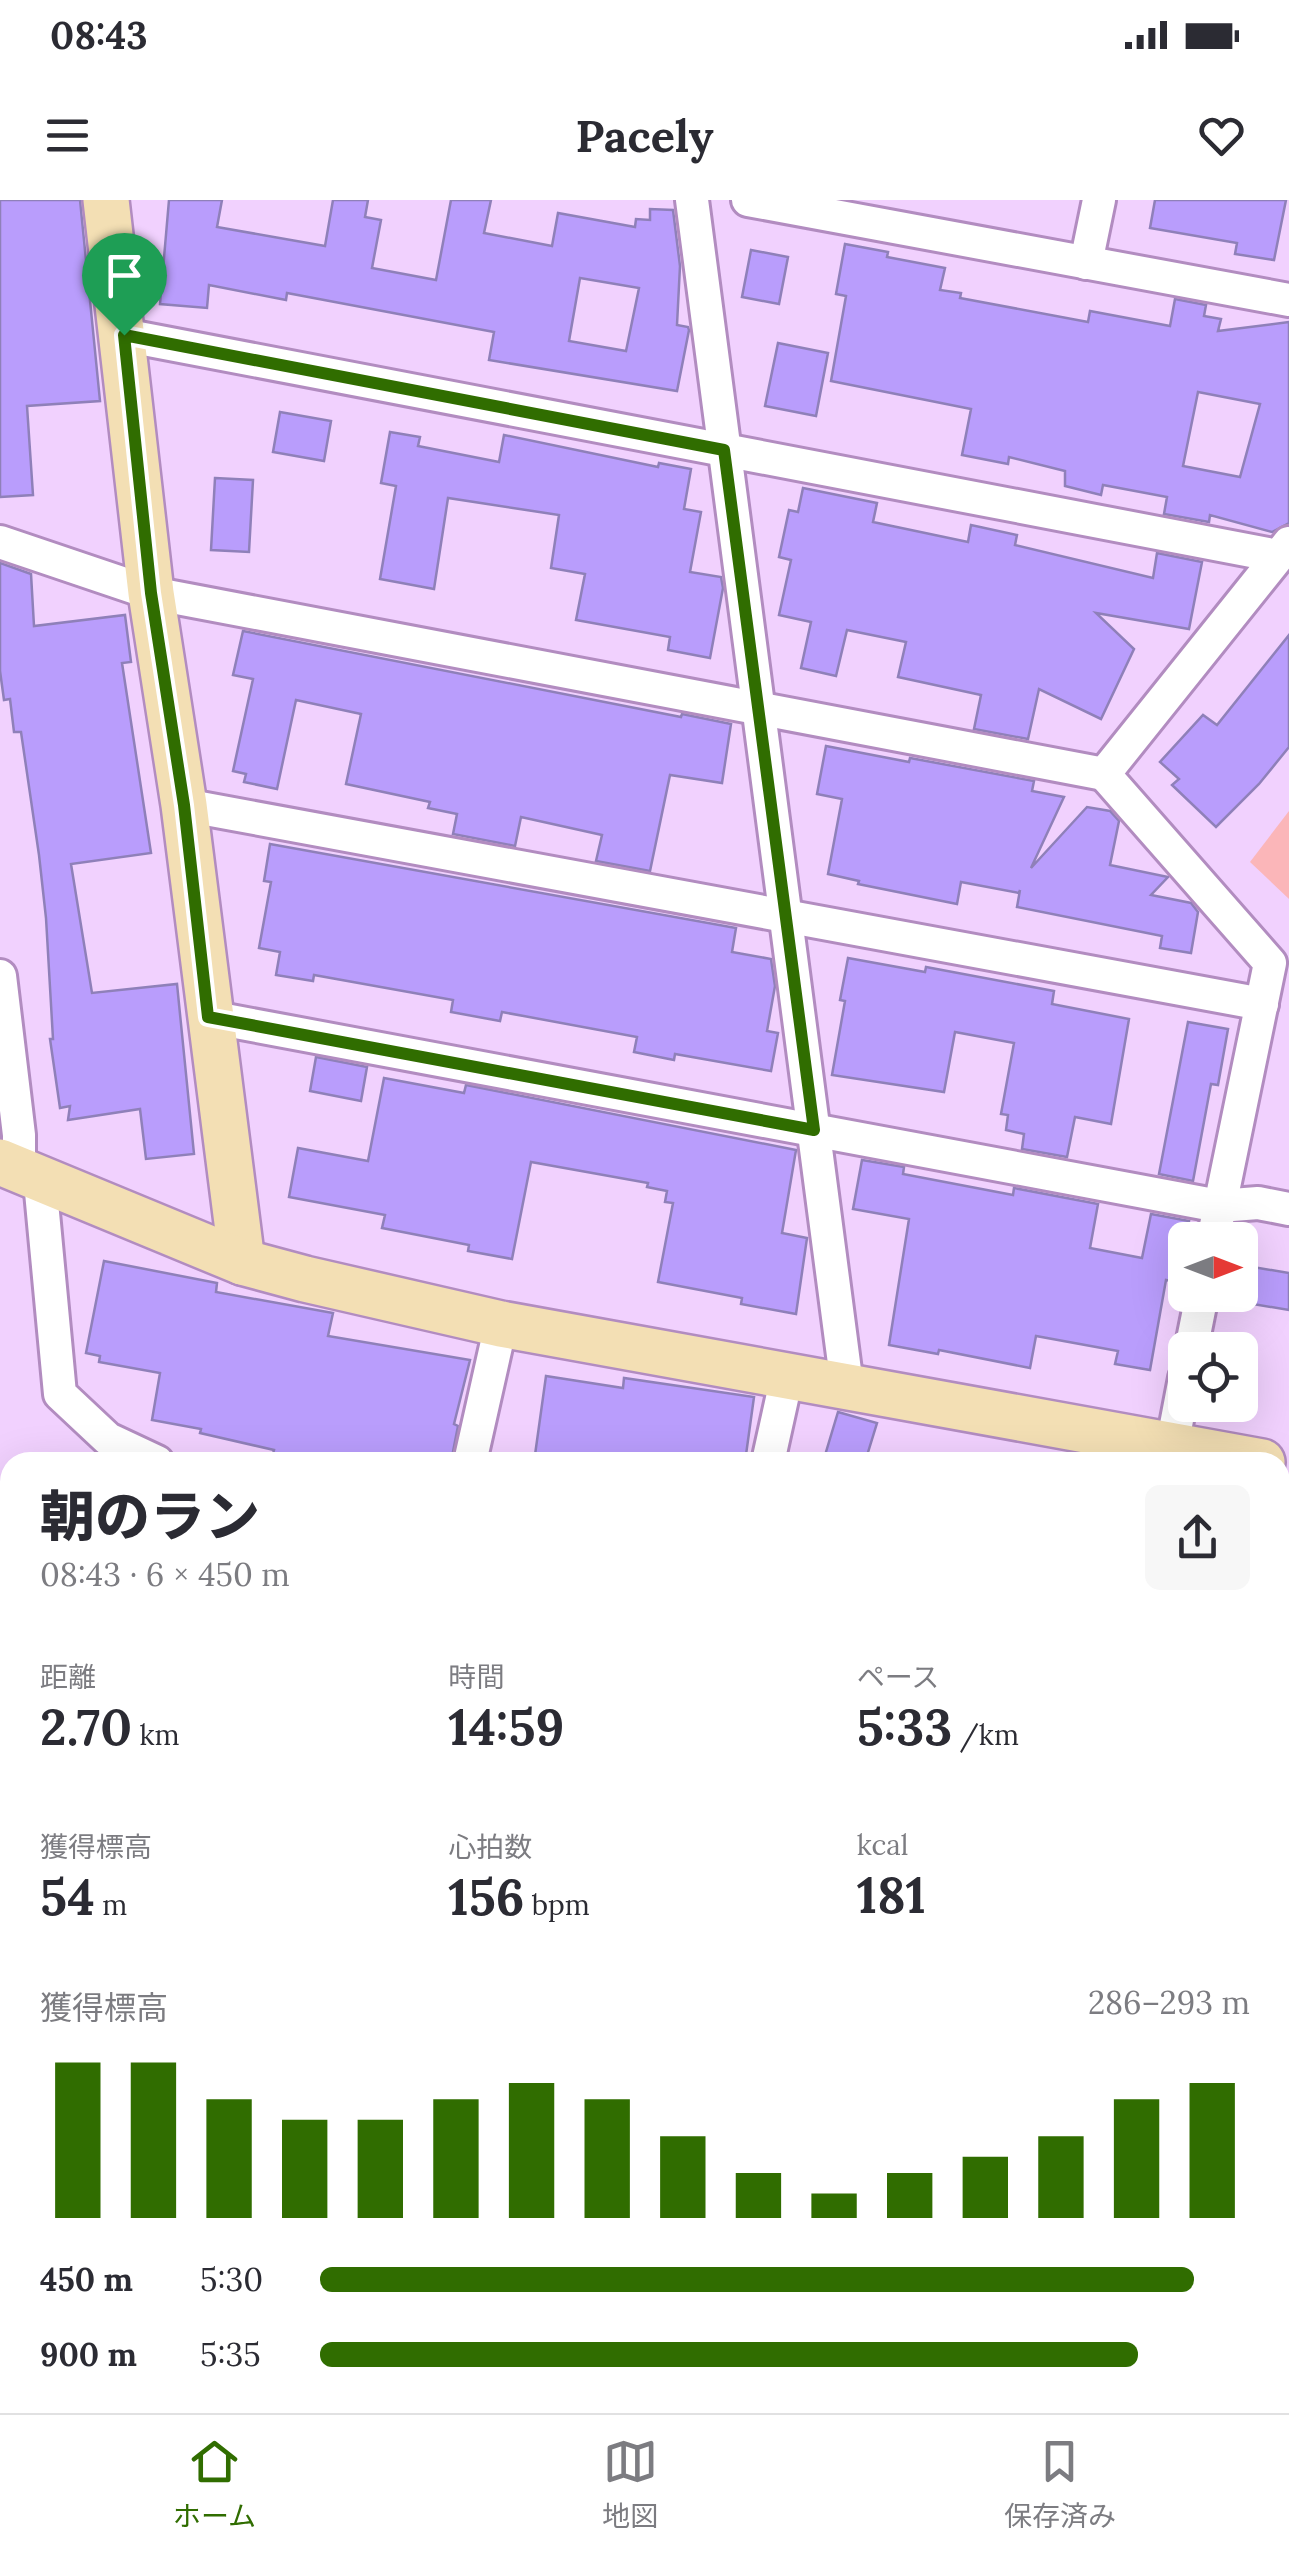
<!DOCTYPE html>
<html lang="ja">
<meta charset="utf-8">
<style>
body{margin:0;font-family:Lora,"Noto Sans JP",serif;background:#f7f7f7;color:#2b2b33;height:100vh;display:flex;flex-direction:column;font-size:38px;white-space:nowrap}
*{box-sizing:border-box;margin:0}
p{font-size:32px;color:#7c7c81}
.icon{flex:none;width:55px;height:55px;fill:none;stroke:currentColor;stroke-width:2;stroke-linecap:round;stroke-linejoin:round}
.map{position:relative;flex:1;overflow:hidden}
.drawer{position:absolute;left:0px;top:1252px;width:1290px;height:962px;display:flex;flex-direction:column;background:#fff;border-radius:30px 30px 0 0;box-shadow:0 10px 40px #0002}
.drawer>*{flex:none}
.needle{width:65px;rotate:90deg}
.controls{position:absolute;left:1168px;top:1022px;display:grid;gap:20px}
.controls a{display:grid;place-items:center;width:90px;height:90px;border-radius:15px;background:#fff;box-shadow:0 10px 40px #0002;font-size:50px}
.pin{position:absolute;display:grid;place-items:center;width:85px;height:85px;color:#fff;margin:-102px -42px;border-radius:50% 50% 50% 0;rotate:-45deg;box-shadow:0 0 10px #0007}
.pin .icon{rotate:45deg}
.round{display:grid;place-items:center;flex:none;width:105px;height:105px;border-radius:15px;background:#f7f7f7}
.head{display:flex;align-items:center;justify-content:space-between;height:170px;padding:0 40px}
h1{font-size:55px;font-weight:800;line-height:75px}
.stats{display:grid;grid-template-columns:repeat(3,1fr);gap:15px;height:170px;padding:10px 40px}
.stats div{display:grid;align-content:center}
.stats b{font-size:50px;font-weight:800}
.stats small{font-size:28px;font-weight:400}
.stats p{font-size:28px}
.chart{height:280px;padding:20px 40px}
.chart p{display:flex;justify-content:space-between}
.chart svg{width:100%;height:180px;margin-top:10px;stroke:#306d00;stroke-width:6}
ul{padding:0 40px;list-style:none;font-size:32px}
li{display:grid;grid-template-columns:160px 120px 1fr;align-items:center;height:75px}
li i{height:25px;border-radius:12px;background:#306d00}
.status{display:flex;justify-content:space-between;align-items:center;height:70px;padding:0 50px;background:#fff;direction:ltr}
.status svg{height:28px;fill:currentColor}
header{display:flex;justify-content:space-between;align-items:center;height:130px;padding:0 40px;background:#fff;font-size:45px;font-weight:800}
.tabs{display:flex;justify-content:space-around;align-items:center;height:140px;border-top:2px solid #e1e1e2;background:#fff;font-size:28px;color:#7c7c81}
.tabs a{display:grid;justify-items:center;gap:5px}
.tabs .active{color:#306d00}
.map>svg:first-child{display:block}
.green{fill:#fbb6b9}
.building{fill:#b99dfc;stroke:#8f80b9;stroke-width:2.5;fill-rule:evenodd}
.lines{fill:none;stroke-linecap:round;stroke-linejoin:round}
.street-casing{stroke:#b28cc0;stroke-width:38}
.secondary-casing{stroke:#b28cc0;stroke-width:50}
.path{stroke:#a087aa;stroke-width:6;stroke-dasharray:8 8;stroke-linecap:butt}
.street{stroke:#fff;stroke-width:32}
.secondary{stroke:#f3dfb4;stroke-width:45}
.route-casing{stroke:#fff;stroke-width:20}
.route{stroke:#306d00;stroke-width:12}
</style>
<div class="status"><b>08:43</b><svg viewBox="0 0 49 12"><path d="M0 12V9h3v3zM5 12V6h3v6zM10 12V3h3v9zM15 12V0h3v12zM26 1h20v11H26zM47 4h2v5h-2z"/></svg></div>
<header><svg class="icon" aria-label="menu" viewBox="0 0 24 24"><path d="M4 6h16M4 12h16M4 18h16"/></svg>Pacely<svg class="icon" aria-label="heart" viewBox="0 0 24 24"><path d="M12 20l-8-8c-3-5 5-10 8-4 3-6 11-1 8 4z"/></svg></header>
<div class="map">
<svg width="1289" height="2213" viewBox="0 0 1289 2213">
<rect width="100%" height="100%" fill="#f1d1fe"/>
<!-- green -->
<g class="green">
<path d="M 1289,611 L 1289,699 L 1250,662 Z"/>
<path d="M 8,1380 L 10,1962 L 0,1977 L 0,1382 Z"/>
<path d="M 1280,1819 L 1289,1824 L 1289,2152 L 1280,2151 Z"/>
<path d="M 10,2041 L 10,2205 L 351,2205 L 343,2213 L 0,2213 L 0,2058 Z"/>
<path d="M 363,2205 L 951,2205 L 941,2213 L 355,2213 Z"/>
</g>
<!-- building -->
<g class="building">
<path d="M 0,0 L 80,0 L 100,201 L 27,206 L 33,295 L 0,297 Z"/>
<path d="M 169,0 L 222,0 L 217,27 L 325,46 L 333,0 L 368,0 L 365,17 L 381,20 L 372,68 L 436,80 L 451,0 L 491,0 L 484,33 L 552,46 L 558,13 L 635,27 L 636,19 L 650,20 L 650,9 L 673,10 L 680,66 L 677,125 L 688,127 L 689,130 L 677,191 L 489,160 L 494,132 L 287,93 L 286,100 L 209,85 L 207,108 L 160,104 ZM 580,78 L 639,88 L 626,151 L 569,141 Z"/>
<path d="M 1155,0 L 1286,0 L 1274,60 L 1235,54 L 1237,43 L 1150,28 Z"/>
<path d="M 845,44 L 888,52 L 887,57 L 945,68 L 940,90 L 961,93 L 960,98 L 1088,122 L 1090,111 L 1170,126 L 1175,99 L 1206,105 L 1204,116 L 1221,119 L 1218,131 L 1289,122 L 1289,323 L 1272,332 L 1210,315 L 1209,322 L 1164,314 L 1167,297 L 1103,285 L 1101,295 L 1065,286 L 1065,271 L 1009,257 L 1008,264 L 962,255 L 971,209 L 831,181 L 846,96 L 836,94 ZM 1198,192 L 1260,204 L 1240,277 L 1183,266 Z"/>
<path d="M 751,50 L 788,57 L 779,104 L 742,97 Z"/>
<path d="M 778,143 L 828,153 L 816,216 L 765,206 Z"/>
<path d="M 280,212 L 331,221 L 324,261 L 273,252 Z"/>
<path d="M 390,232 L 420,237 L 418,246 L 499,262 L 504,235 L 658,267 L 659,263 L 691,269 L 684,309 L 701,312 L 690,372 L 721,377 L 723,388 L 710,458 L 668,450 L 670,437 L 576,420 L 585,374 L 551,368 L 559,315 L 448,298 L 434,389 L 380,379 L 396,286 L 381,283 Z"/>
<path d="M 215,278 L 253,280 L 249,352 L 211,350 Z"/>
<path d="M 803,288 L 877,303 L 873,322 L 968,342 L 971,325 L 1017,335 L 1015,345 L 1153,378 L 1157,353 L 1202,362 L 1189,429 L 1096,413 L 1134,449 L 1101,519 L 1039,489 L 1028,539 L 974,529 L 981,495 L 898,477 L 906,442 L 847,430 L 836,476 L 801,468 L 811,422 L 779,415 L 791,360 L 779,357 L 789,310 L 798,312 Z"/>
<path d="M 0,363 L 31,374 L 34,426 L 125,415 L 131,462 L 122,463 L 151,653 L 71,664 L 92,793 L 177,784 L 194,954 L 146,959 L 140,909 L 68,920 L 70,906 L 60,908 L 50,839 L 53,839 L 46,718 L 39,655 L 21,532 L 14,532 L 10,499 L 4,500 L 0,471 Z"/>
<path d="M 243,431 L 681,517 L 682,514 L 731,524 L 722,583 L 670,575 L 650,671 L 596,661 L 602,635 L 521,617 L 515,646 L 453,634 L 457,614 L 428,608 L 430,602 L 346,584 L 361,514 L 296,500 L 277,589 L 244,582 L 246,574 L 233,571 L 253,479 L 233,475 Z"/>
<path d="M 1289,435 L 1289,547 L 1259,584 L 1216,627 L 1172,585 L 1179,579 L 1160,562 L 1203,515 L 1217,525 Z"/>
<path d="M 826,546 L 909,562 L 910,558 L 1034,581 L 1032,591 L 1064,597 L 1031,668 L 1087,607 L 1110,611 L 1119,621 L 1110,665 L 1168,677 L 1151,695 L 1191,703 L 1198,712 L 1191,753 L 1160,748 L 1162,736 L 1017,707 L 1020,690 L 1019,693 L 961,682 L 957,704 L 858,684 L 859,681 L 828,674 L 842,599 L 817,594 Z"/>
<path d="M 270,644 L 736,728 L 732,752 L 771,759 L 775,786 L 767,831 L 778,833 L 771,871 L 675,854 L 674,860 L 634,852 L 637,837 L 502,812 L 500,821 L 451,812 L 453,800 L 314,775 L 313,781 L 276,775 L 280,752 L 259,748 L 271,682 L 264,681 Z"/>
<path d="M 848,758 L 925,772 L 926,767 L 1054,791 L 1052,804 L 1129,819 L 1111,924 L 1075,917 L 1067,957 L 1022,949 L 1024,934 L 1006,930 L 1008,915 L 1001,914 L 1014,843 L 955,832 L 944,892 L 832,875 L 845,801 L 840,800 Z"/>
<path d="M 1188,822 L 1228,829 L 1218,885 L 1211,884 L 1193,981 L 1159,974 Z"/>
<path d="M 316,857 L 367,867 L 361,901 L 310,891 Z"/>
<path d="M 384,878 L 464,893 L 466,885 L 796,950 L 782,1033 L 807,1038 L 796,1114 L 741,1104 L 742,1098 L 658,1082 L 673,1003 L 665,1002 L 667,991 L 647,987 L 648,983 L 531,962 L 512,1059 L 468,1051 L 469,1045 L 382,1028 L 385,1015 L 289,997 L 298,948 L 368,961 Z"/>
<path d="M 862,960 L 904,967 L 903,974 L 1013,995 L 1014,988 L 1098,1004 L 1090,1048 L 1142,1058 L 1151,1014 L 1189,1021 L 1177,1082 L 1166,1080 L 1150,1170 L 1115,1164 L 1118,1151 L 1036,1136 L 1030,1168 L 939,1150 L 938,1154 L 889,1145 L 909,1019 L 853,1009 Z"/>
<path d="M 104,1061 L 217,1083 L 216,1092 L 333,1113 L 328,1136 L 470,1160 L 454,1224 L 458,1226 L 451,1262 L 271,1262 L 274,1250 L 200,1233 L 201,1229 L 152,1220 L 160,1173 L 99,1162 L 100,1156 L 86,1153 Z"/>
<path d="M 1241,1065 L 1289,1073 L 1289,1110 L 1235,1101 L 1236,1095 L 1240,1095 Z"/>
<path d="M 546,1176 L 623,1188 L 624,1178 L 754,1197 L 745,1262 L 534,1262 Z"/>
<path d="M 838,1212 L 877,1223 L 865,1262 L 823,1262 Z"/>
</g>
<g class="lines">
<!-- street casing -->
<g class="street-casing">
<g id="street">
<path d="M 692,0 L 847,1186"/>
<path d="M 748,0 L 1289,100"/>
<path d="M 1086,63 L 1099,0"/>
<path d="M 123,135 L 1278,356"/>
<path d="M 0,342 L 151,393 L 1104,574"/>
<path d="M 184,605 L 1262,804"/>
<path d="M 0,776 L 19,935 L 19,970"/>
<path d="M 209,817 L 1219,1006 L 1258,1003 L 1289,1009"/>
<path d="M 40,981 L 60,1194 L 108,1239 L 157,1262"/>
<path d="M 1213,1040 L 1270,763 L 1104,574 L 1289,343"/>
<path d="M 1191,1150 L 1202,1095"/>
<path d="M 1172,1246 L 1185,1178"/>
<path d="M 470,1262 L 501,1124"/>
<path d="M 768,1262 L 787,1176"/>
<path d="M 1280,1539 L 1289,1543"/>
<path d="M 1282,2187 L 1289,2185"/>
</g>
</g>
<!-- secondary casing -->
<g class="secondary-casing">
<g id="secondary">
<path d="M 106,0 L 151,393 L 184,605 L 242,1062"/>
<path d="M 0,962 L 242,1062 L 305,1079 L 501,1124 L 1262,1262"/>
</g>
</g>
<!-- path -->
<g class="path">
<path d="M 1280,1621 L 1289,1616"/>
<path d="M 1280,1689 L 1289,1698"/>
<path d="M 0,2028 L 10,2012"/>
<path d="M 0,2056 L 10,2061"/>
<path d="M 288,2213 L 294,2205"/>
</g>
<!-- street -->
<use href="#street" class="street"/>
<!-- secondary -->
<use href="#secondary" class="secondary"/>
</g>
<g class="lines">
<!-- route casing -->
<g class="route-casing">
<path id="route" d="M 124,135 L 724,250 L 814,930 L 208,817 L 184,605 L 151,393 Z"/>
</g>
<!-- route -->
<use href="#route" class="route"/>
</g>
</svg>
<div class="controls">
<a><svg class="needle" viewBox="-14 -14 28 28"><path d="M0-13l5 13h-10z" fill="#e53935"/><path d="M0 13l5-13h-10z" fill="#7c7c81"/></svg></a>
<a><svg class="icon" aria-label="locate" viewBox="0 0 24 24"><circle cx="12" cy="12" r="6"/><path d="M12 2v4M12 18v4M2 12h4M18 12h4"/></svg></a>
</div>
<div class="pin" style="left:124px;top:135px;background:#1e9e55"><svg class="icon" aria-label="arrive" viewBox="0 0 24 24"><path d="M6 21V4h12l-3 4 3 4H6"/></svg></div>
<section class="drawer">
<div class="head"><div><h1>朝のラン</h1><p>08:43 · 6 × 450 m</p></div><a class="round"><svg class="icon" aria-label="share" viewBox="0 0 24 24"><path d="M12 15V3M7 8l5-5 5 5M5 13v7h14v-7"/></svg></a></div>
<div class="stats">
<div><p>距離</p><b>2.70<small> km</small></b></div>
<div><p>時間</p><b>14:59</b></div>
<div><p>ペース</p><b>5:33<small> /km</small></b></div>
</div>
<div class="stats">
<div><p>獲得標高</p><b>54<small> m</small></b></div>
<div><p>心拍数</p><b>156<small> bpm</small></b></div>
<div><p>kcal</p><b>181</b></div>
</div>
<div class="chart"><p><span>獲得標高</span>286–293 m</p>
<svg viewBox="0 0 160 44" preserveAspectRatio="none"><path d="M5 44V6M15 44V6M25 44V15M35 44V20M45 44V20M55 44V15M65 44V11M75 44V15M85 44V24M95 44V33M105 44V38M115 44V33M125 44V29M135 44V24M145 44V15M155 44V11"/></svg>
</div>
<ul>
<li><b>450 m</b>5:30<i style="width:94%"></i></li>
<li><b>900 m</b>5:35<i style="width:88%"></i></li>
</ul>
</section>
</div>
<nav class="tabs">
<a class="active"><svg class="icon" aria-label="home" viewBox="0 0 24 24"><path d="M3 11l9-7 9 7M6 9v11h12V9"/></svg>ホーム</a>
<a><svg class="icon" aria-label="map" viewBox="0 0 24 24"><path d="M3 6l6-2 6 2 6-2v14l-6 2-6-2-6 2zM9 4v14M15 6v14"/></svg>地図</a>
<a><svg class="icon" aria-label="saved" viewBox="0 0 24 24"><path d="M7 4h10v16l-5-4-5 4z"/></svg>保存済み</a>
</nav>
